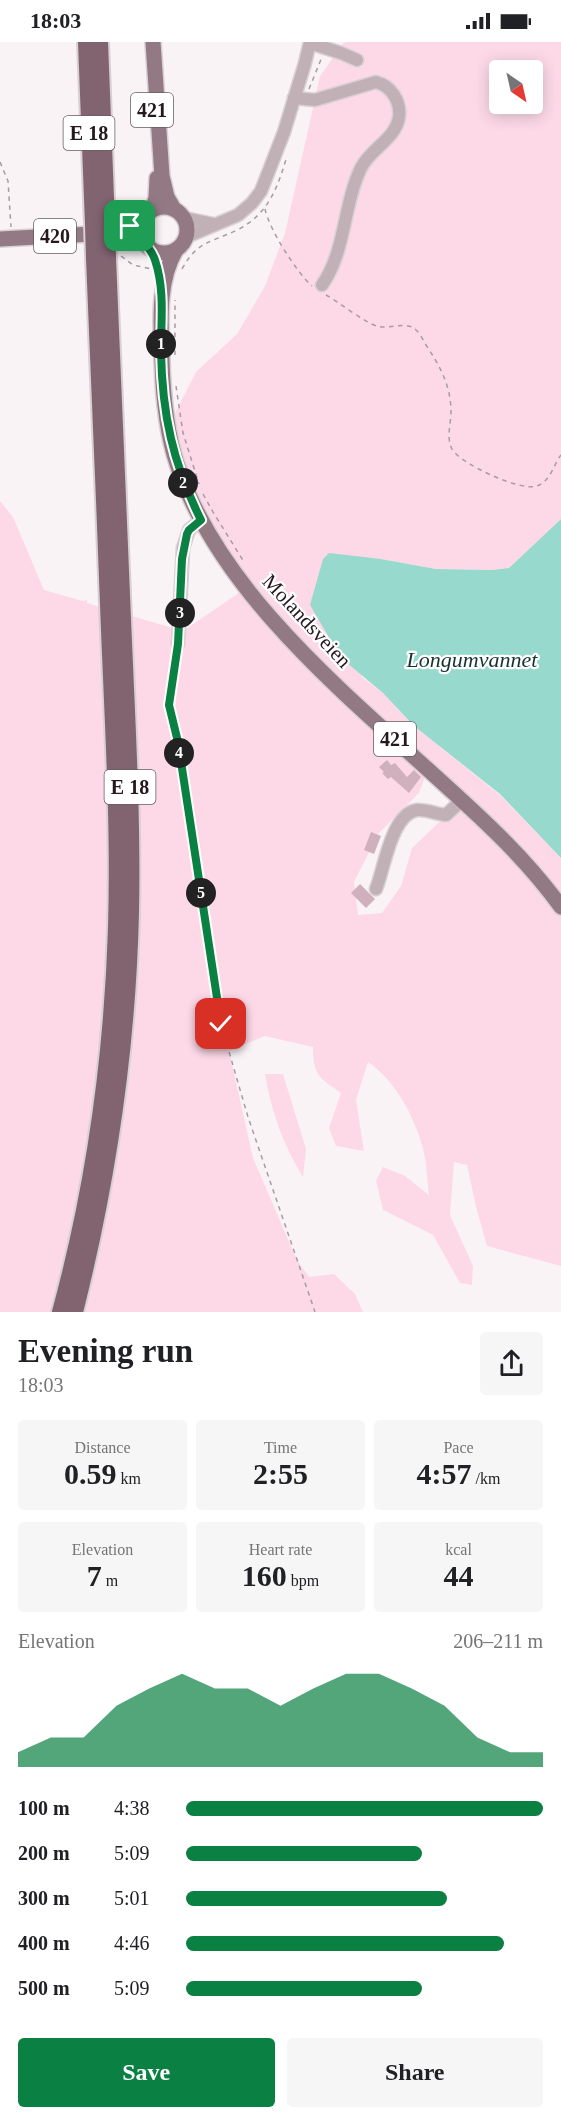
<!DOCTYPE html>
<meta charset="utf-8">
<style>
body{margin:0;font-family:Georgia,serif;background:#f6f6f6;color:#202124;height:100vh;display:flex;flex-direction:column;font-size:22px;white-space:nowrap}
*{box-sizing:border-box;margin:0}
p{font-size:20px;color:#757577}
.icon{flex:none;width:33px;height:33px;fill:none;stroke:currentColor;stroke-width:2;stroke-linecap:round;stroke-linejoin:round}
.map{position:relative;height:1270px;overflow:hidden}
.details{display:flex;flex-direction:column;background:#fff;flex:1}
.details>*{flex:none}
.needle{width:39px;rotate:146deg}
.controls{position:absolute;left:489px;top:18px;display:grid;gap:12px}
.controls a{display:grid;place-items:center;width:54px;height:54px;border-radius:6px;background:#fff;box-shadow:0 3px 15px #0003;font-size:30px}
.pin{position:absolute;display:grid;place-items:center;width:51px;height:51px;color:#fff;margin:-26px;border-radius:12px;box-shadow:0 3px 9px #0006}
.km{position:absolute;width:30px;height:30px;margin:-15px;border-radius:50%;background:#222;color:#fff;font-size:16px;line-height:30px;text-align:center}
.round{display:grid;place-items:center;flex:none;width:63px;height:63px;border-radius:6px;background:#f6f6f6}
.summary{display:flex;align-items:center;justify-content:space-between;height:102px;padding:0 18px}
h1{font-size:33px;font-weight:800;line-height:45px}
.metrics{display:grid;grid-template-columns:repeat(3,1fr);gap:9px;height:102px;padding:6px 18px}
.metrics div{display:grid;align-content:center;border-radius:6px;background:#f6f6f6;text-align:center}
.metrics b{font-size:30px;font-weight:800}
.metrics small{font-size:16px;font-weight:400}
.metrics p{font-size:16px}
.chart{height:168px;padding:12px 18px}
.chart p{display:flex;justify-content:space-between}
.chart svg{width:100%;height:108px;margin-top:6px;fill:#0b8043;opacity:.7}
.cta{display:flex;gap:12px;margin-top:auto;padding:12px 18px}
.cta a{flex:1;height:69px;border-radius:6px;background:#0b8043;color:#fff;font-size:24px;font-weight:800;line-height:69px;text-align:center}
.cta a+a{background:#f6f6f6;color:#202124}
ul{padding:0 18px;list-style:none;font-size:20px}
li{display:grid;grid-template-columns:96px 72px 1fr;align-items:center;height:45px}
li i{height:15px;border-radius:8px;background:#0b8043}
.status{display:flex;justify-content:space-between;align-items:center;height:42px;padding:0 30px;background:#fff;direction:ltr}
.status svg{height:16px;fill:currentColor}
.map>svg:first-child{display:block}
.green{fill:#fdd9e8;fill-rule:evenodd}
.water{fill:#98d9cd}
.building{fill:#d1b0bd}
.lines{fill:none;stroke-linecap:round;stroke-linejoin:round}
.minor-casing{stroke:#d8d0d3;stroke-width:15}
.major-casing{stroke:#d8d0d3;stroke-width:18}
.highway-casing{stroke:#d8d0d3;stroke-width:20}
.path{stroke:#a69ca1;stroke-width:1.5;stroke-dasharray:4.5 4.5;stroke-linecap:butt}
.minor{stroke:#c1b1b7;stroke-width:12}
.major{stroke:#937983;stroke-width:15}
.highway{stroke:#826471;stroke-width:16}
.highway-bridge-casing{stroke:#d8d0d3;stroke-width:20;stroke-linecap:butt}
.highway-bridge{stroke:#826471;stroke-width:16}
.route-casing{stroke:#fff;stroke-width:12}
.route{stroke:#0b8043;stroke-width:8}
.labels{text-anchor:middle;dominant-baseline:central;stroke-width:4.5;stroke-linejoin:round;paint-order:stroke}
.shield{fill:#fff;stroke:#665d62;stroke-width:1.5}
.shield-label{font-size:20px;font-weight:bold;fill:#25181e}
.street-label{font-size:21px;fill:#25181e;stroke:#fff}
.water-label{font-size:22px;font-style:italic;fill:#14342f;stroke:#fff}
</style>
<div class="status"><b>18:03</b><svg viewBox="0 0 49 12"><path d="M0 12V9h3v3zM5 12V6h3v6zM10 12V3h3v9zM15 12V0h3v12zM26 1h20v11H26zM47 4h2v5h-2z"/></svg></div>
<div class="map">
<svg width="561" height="1270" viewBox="0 0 561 1270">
<rect width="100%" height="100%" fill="#faf3f6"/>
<!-- green -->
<g class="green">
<path d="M 344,0 L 561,0 L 561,477 L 509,526 L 492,528 L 436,527 L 381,517 L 362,635 L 383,651 L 414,684 L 500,753 L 561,816 L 561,1224 L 487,1204 L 476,1165 L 467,1123 L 454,1120 L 450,1173 L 473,1224 L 472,1243 L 460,1241 L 433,1193 L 383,1168 L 376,1139 L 383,1125 L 405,1134 L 429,1153 C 427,1139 427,1124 424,1111 C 416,1077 396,1039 368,1020 L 356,1058 L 364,1109 L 336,1104 L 329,1086 L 341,1051 C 319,1036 313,1033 313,1005 L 265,994 L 229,1009 L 253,1116 L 297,1218 L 309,1235 L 334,1232 L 355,1252 L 363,1270 L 0,1270 L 0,459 L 13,475 L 44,548 L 83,559 L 87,558 L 87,561 L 183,589 L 246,546 L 207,478 L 176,415 L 173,375 L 196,330 L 237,292 L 265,244 L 285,191 L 320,34 ZM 500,28 L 532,28 L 532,62 L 500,62 ZM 426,732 L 460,747 L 452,768 L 412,806 L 401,844 L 382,871 L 358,873 L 354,840 L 379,791 L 419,751 Z"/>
<path d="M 265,1032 L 283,1032 L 306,1107 L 303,1135 C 283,1103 271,1069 265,1032 Z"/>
</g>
<!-- water -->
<path class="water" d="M 561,477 L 561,816 L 500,752 L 414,684 L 383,651 L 341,616 L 310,563 L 323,517 L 329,511 L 381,517 L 436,527 L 492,528 L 509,526 Z"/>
<!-- building -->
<g class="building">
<path d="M 387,718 L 391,723 L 395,721 L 407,735 L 414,728 L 421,735 L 409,751 L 391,735 L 388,737 L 382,731 L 384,730 L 379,725 Z"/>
<path d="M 371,790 L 381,794 L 374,812 L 364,808 Z"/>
<path d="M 360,842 L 375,857 L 366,866 L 351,851 Z"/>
</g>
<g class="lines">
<!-- minor casing -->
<g class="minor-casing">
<g id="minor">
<path d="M 310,1 L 341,11 L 357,18"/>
<path d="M 294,56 L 315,58 L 376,40 C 391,44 401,59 399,75 C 396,97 370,107 361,126 C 343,163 346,209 322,243"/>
<path d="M 184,176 L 213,182"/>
<path d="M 186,195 L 238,173 L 252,161 L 261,149 L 284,90 L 305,21 L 310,0"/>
<path d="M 178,602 L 183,506 L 189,488 L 201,478"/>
<path d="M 376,847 C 384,828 391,772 417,768 C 426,767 436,772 446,773 L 462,758"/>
</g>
</g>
<!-- major casing -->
<g class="major-casing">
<g id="major">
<path d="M 153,0 L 162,134 L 167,155 L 174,167"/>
<circle cx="164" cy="188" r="23"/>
<path d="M 152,168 L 156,156 L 157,136"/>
<path d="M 0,197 L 110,191 L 144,199"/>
<path d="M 176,208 C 157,240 161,283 162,319 C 163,354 166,389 177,422 C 219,551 348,654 445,743 C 487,781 528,819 561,865"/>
</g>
</g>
<!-- highway casing -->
<g class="highway-casing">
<g id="highway">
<path d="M 86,0 L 93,182"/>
<path d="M 100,0 L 107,181"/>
<path d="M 60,1270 C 94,1145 112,1015 116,886 C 119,787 113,688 109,588 C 104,464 100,340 94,216"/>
<path d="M 75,1270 C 108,1139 128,1005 131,870 C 133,773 127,675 123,577 C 118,457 113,336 108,216"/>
</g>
</g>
<!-- path -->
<g class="path">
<path d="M 309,47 L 322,15"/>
<path d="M 0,120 L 8,139 L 11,185"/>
<path d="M 265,167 C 269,187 297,231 312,244"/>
<path d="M 121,214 L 133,223 L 152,227"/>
<path d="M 182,227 C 198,198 211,201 237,188 C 268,173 278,145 287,114"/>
<path d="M 326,253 C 339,260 365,281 377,284 C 390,288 406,278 416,288 C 420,291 423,298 426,303 C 440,324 451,344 451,370 C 451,382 446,396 452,407 C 460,422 522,450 537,444 C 551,439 553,423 561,413"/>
<path d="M 175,313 L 175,258"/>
<path d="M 176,344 L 183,391 L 199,442"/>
<path d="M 203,452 L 213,470 L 244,520"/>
<path d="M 176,611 L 169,663 L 178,700 L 221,982 L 248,1075 L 315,1270"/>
</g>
<!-- minor -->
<use href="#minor" class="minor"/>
<!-- major -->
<use href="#major" class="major"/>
<!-- highway -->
<use href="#highway" class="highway"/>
<!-- highway-bridge casing -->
<g class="highway-bridge-casing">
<g id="highway-bridge">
<path d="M 107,181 L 108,216"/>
<path d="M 93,182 L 94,216"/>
</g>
</g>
<!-- highway-bridge -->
<use href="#highway-bridge" class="highway-bridge"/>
</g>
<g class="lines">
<!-- route casing -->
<g class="route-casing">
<path id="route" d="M 130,184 L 143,179 L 142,195 C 145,204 152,208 155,218 C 165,248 161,278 161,309 C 162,372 173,422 201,478 L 189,488 L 187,492 L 182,517 L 178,602 L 169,663 L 178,700 L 221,982"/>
</g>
<!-- route -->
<use href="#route" class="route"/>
</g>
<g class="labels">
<!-- shield labels -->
<g class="shield">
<rect x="131" y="51" width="42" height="34" rx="4.5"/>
<rect x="63.5" y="74" width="51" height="34" rx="4.5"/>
<rect x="34" y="177" width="42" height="34" rx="4.5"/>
<rect x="374" y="680" width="42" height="34" rx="4.5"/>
<rect x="104.5" y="728" width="51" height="34" rx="4.5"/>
</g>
<g class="shield-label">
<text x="152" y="68">421</text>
<text x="89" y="91">E 18</text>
<text x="55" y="194">420</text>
<text x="395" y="697">421</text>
<text x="130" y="745">E 18</text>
</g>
<!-- street labels -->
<g class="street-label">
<text transform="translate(307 579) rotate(47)">Molandsveien</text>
</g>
<!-- water labels -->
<g class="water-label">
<text x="472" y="617">Longumvannet</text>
</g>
</g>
</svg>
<div class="controls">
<a><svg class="needle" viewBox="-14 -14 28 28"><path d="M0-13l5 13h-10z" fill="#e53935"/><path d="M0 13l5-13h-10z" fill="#757577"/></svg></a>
</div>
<div class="pin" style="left:130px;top:184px;background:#1e9e55"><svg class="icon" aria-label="arrive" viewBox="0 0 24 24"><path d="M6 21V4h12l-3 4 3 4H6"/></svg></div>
<div class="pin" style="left:221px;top:982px;background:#d93025"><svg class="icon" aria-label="check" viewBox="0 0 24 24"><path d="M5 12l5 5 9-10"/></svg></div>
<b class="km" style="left:161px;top:302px">1</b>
<b class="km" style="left:183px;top:441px">2</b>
<b class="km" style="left:180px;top:571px">3</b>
<b class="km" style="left:179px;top:711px">4</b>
<b class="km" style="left:201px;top:851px">5</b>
</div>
<section class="details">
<div class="summary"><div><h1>Evening run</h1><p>18:03</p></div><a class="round"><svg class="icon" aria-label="share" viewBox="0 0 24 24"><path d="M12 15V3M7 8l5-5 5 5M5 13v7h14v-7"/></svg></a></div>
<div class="metrics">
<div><p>Distance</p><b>0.59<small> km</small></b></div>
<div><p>Time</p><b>2:55</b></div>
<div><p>Pace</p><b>4:57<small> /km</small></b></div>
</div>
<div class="metrics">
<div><p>Elevation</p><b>7<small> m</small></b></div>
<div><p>Heart rate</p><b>160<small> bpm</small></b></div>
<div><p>kcal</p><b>44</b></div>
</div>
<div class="chart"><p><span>Elevation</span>206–211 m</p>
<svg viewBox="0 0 160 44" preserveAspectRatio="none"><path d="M0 44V38L10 32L20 32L30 19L40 12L50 6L60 12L70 12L80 19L90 12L100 6L110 6L120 12L130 19L140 32L150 38L160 38V44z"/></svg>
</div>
<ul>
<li><b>100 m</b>4:38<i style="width:100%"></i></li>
<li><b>200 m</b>5:09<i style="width:66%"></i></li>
<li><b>300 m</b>5:01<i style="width:73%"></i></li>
<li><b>400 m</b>4:46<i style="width:89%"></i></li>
<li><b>500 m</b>5:09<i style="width:66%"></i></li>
</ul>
<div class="cta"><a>Save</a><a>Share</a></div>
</section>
